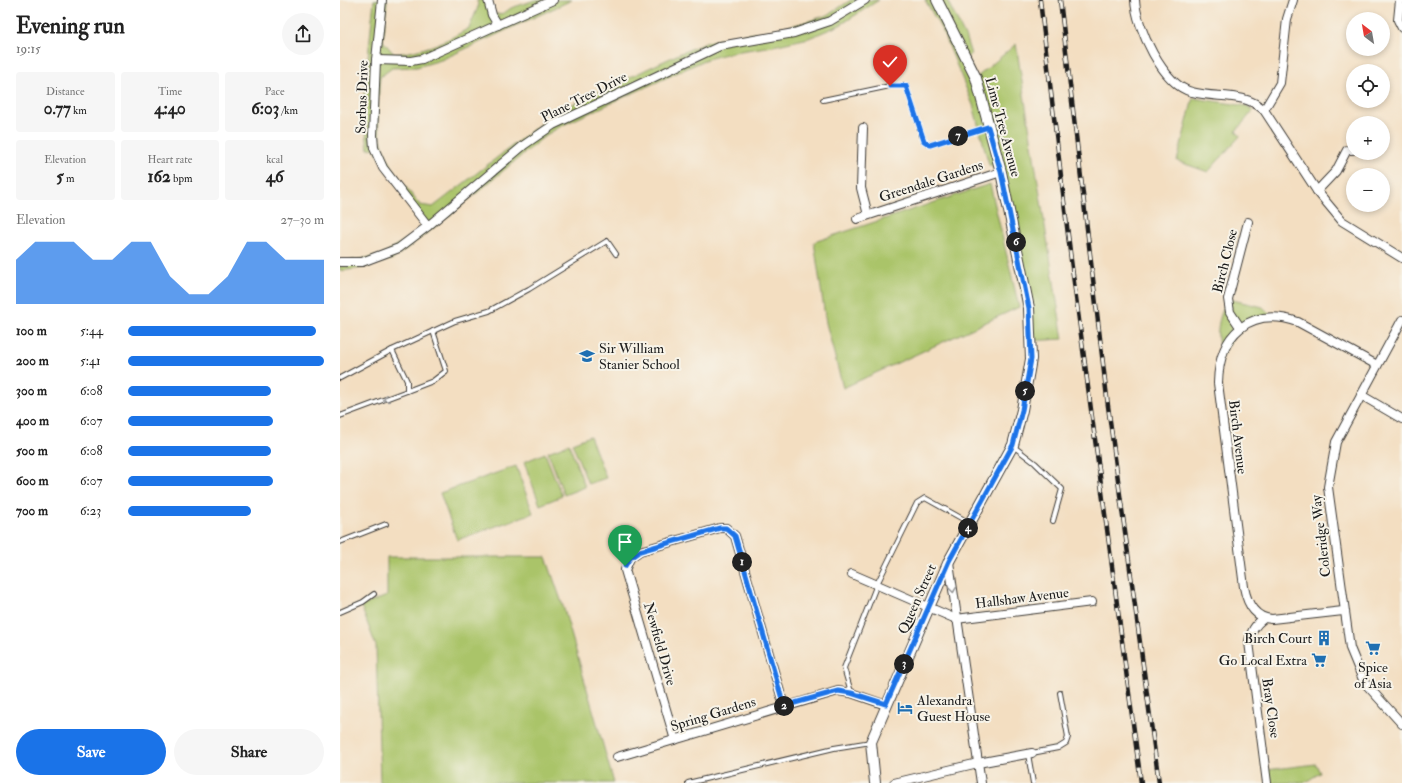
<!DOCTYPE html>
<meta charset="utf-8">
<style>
body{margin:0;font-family:"IM FELL Double Pica",serif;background:#f6f6f6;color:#222;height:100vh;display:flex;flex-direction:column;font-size:15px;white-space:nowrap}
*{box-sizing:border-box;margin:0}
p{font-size:13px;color:#767676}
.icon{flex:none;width:22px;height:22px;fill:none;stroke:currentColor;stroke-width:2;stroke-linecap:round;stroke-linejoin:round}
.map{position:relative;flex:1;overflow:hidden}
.sheet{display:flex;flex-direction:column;background:#fff;width:340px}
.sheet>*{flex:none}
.needle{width:26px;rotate:329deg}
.controls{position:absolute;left:1006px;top:12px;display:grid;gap:8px}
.controls a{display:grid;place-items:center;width:44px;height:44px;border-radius:50%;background:#fff;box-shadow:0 2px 6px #0003;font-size:20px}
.pin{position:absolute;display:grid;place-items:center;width:34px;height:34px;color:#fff;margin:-41px -17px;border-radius:50% 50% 50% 0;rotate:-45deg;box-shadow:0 0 4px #0007}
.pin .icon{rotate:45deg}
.km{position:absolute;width:20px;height:20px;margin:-10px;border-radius:50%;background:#222;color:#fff;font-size:11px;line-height:20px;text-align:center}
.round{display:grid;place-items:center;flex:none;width:42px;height:42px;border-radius:21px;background:#f6f6f6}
.summary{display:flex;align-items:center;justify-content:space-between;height:68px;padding:0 16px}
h1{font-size:22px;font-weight:700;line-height:30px}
.figures{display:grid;grid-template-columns:repeat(3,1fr);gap:6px;height:68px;padding:4px 16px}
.figures div{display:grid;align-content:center;border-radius:4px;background:#f6f6f6;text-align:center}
.figures b{font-size:17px;font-weight:700}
.figures small{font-size:11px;font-weight:400}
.figures p{font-size:11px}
.chart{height:112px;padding:8px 16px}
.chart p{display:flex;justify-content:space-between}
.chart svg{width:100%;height:72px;margin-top:4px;fill:#1a73e8;opacity:.7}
.cta{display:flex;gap:8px;margin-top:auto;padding:8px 16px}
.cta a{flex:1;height:46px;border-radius:24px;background:#1a73e8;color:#fff;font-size:16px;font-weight:700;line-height:46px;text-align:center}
.cta a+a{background:#f6f6f6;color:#222}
ul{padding:0 16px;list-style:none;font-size:13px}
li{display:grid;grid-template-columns:64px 48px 1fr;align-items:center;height:30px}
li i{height:10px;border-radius:5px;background:#1a73e8}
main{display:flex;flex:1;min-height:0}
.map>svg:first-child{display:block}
.green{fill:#aac469;stroke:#637042}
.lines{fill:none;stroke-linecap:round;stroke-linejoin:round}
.service-casing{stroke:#3c3935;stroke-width:6}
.minor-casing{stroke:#3c3935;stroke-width:10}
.tertiary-casing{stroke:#3c3935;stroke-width:12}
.service{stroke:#fff;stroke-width:4}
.minor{stroke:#fff;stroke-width:8}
.tertiary{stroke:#fff;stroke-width:10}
.rail-casing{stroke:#1c1c1c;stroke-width:4.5}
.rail{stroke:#f7f3e8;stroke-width:3;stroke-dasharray:9;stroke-linecap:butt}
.oneway{stroke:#999}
.route-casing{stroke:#fff;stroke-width:8}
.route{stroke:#1a73e8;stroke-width:5}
.labels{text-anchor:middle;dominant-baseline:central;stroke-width:4;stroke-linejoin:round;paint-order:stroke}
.street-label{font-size:14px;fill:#1c1c1c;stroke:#f7f3e8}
.poi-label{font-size:14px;fill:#1c1c1c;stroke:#f7f3e8;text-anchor:start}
</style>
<main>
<section class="sheet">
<div class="summary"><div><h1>Evening run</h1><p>19:15</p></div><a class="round"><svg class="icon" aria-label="share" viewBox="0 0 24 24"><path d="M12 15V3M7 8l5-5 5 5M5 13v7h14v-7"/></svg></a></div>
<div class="figures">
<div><p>Distance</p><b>0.77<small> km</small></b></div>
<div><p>Time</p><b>4:40</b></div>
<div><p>Pace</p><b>6:03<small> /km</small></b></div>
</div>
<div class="figures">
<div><p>Elevation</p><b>5<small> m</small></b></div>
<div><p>Heart rate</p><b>162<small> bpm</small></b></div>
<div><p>kcal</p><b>46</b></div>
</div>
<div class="chart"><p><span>Elevation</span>27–30 m</p>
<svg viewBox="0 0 160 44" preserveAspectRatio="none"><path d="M0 44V17L10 6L20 6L30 6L40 17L50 17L60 6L70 6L80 27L90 38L100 38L110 27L120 6L130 6L140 17L150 17L160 17V44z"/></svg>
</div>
<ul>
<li><b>100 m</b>5:44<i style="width:96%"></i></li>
<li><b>200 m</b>5:41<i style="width:100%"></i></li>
<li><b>300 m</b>6:08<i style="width:73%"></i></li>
<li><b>400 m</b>6:07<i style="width:74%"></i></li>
<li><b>500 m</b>6:08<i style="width:73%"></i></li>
<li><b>600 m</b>6:07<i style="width:74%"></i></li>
<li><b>700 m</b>6:23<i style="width:63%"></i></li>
</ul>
<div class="cta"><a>Save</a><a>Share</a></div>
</section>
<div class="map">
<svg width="1062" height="783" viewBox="0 0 1062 783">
<rect width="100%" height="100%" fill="#f7f3e8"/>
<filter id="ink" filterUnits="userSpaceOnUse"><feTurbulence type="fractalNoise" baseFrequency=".025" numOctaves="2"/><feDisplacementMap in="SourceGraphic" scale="8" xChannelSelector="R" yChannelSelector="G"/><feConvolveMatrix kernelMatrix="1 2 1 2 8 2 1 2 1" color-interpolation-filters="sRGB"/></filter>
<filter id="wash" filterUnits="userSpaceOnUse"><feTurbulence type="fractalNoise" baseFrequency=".012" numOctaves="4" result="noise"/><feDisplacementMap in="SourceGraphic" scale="16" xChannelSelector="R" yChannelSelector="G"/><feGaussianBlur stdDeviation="0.9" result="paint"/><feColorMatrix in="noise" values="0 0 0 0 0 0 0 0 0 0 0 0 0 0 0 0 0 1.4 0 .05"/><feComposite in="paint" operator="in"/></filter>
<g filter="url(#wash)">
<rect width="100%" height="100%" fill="#f3dec1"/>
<!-- green -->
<g class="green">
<path d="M 34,0 L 47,0 L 43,41 L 54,54 C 81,52 106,42 129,28 L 138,7 L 137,0 L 148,0 L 152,15 L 164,13 L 171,8 L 195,0 L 232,0 L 101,60 L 77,67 L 52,68 L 40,77 C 34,140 41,157 80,205 L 93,207 L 216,112 L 341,53 L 368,42 L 396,35 L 427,32 L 462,23 L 488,15 L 511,0 L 539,0 L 500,25 L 469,38 L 433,46 L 394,52 L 367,59 L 223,125 L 206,135 L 109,216 L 53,259 L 23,268 L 0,271 L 0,262 L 40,256 L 87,226 L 34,148 L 28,149 L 23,105 Z"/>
<path d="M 585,0 L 607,0 L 625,36 L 631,54 L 627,57 L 636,78 L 676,44 L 723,339 L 690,341 L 661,172 L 649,165 L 633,105 L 604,34 Z"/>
<path d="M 853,98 L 907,106 L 913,111 L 896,131 L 900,136 L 868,172 L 837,161 Z"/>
<path d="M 650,184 L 679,307 L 503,388 L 486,323 L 474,242 Z"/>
<path d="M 888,299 L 923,307 L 933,317 L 900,327 L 882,355 C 874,336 878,317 888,299 Z"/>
<path d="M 250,436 L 266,478 L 248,484 L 232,443 Z"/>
<path d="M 229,444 L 245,487 L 224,495 L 208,452 Z"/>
<path d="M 205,453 L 222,496 L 200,505 L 184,462 Z"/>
<path d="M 176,466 L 193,513 L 117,540 L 100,493 Z"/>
<path d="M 47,557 L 206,557 L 224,609 L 274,783 L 40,783 L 36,646 L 21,606 L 47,596 Z"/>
<path d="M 976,764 L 980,773 L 964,783 L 927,783 L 926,770 Z"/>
</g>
</g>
<g filter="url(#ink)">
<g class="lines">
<!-- service casing -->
<g class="service-casing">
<g id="service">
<path d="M 483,100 L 550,86 L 566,86 L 584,141 L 590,145 L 648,127"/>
<path d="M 0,378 L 52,350 L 115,321 L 149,311 L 189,289 L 267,241 L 276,254"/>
<path d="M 67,391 L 93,381 L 106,371 L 93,331"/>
<path d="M 0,416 L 67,391 L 67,381 L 52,350"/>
<path d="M 673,446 L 695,463 L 722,489 L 713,521"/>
<path d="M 0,542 L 46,524"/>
<path d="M 0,612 L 23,602 L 34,594"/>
<path d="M 511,692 L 504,668 L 537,584 L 577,503 L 585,498 L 630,523"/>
<path d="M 692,753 L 718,748 L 726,743 L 728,737 L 720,693"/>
<path d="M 688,754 L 693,783"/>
<path d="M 348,783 L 494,748 L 531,742"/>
</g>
</g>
<!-- minor casing -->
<g class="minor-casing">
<g id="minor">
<path d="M 42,0 L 36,60 L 33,135 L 34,148 L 43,168 L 88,226"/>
<path d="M 148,0 L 152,15 L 158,25"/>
<path d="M 795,0 C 796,27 823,85 852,92 C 877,99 903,91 924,110 L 977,191 L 1002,221 L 1062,258"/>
<path d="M 1060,0 L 1058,20 L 1062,28"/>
<path d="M 36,60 L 71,61 L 82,59 L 213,0"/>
<path d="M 924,110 L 940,83 L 947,19 L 953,0"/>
<path d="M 523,128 L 521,188 L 528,215"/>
<path d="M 977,191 L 996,171 L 1007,150 L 1013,150"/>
<path d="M 517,219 L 661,172"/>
<path d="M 0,262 L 22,262 L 59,248 L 88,226 L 184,145 L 213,125 L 380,46 L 454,33 L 490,21 L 525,0"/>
<path d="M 1062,320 L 996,442 L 988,487 L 1010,648 L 1024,682 L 1062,724"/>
<path d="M 900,327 L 890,312 L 888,299 L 908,222"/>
<path d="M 1021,395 L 1062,419"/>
<path d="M 609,562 L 641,783"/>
<path d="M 512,574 L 616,619"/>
<path d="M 1003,611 L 932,619 C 914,618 907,603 904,587 L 878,383 C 879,334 910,306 958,322 L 1037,365"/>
<path d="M 924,618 C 915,625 911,631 909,642 L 927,783"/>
<path d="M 616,619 L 752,602"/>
<path d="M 335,740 L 285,570 L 290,558 L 300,551 L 380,528 L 386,528 L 395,536 L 444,706"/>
<path d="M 277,757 L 498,691 L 511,693 L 546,705"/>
<path d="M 554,783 L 638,763 L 692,753"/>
</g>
</g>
<!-- tertiary casing -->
<g class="tertiary-casing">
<path id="tertiary" d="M 535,783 L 531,742 L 609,561 L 673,445 L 682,410 L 691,359 L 689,308 L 661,172 L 636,78 L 597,0"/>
</g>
<!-- service -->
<use href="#service" class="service"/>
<!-- minor -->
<use href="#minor" class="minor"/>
<!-- tertiary -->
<use href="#tertiary" class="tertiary"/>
<!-- rail casing -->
<g class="rail-casing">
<g id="rail">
<path d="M 700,0 L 731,260 L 801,783"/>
<path d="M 720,0 L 768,406 L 819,783"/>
</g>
</g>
<!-- rail -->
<use href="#rail" class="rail"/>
</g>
<!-- one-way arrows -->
<defs><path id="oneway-chevron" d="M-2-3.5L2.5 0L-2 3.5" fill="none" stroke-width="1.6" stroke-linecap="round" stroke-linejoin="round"/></defs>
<g class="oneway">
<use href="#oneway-chevron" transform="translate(46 399) rotate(158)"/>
<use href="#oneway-chevron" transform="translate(613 590) rotate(83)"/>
</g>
</g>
<g class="lines" filter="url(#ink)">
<!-- route casing -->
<g class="route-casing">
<path id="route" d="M 285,566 L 290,558 L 300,551 L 380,528 L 386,528 L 395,536 L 444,706 L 498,691 L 511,693 L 546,704 L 609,561 L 673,445 L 682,410 L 691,359 L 689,308 L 661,172 L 648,127 L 590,145 L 584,141 L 566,86 L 550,86"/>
</g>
<!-- route -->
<use href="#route" class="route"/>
</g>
<!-- icons -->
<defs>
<g id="school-bare" transform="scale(1.2)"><path d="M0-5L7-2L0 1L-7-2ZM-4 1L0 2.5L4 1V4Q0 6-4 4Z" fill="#1f6fb2" stroke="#f7f3e8" stroke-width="2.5" paint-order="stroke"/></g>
<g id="building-bare" transform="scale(1.2)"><path d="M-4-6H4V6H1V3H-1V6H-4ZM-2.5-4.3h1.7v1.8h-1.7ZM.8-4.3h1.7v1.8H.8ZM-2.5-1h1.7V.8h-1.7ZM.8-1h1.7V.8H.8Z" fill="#1f6fb2" stroke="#f7f3e8" stroke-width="2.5" paint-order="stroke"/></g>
<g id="supermarket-bare" transform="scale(1.2)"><path d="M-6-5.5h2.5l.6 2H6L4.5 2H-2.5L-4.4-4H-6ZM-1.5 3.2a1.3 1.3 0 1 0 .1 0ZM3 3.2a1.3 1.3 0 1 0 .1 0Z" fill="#1f6fb2" stroke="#f7f3e8" stroke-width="2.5" paint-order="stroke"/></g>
<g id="hotel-bare" transform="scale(1.2)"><path d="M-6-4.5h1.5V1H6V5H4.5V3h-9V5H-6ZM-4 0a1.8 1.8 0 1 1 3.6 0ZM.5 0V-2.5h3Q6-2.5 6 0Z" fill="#1f6fb2" stroke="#f7f3e8" stroke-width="2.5" paint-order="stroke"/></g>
</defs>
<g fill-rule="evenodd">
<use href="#school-bare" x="247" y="356"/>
<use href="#building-bare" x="984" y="638"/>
<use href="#supermarket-bare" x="1033" y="648"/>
<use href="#supermarket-bare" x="979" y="660"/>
<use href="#hotel-bare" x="565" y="708"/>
</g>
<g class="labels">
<!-- street labels -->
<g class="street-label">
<text transform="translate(22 97) rotate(-88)">Sorbus Drive</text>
<text transform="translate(244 97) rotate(-27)">Plane Tree Drive</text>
<text transform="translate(663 127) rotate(75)">Lime Tree Avenue</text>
<text transform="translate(591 181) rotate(-18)">Greendale Gardens</text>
<text transform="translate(885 261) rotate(-76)">Birch Close</text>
<text transform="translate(898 437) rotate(83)">Birch Avenue</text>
<text transform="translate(981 536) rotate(-97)">Coleridge Way</text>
<text transform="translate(682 598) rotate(-7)">Hallshaw Avenue</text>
<text transform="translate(577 599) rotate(-66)">Queen Street</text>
<text transform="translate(320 644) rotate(74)">Newfield Drive</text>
<text transform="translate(931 708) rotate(82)">Bray Close</text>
<text transform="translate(373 714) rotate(-17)">Spring Gardens</text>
</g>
<!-- poi labels -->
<g class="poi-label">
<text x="259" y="348">Sir William<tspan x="259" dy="16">Stanier School</tspan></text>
<text x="972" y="638" text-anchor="end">Birch Court</text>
<text x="967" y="660" text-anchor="end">Go Local Extra</text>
<text x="1033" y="667" text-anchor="middle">Spice<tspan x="1033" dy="16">of Asia</tspan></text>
<text x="577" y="700">Alexandra<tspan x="577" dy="16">Guest House</tspan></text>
</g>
</g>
</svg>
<div class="controls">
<a><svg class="needle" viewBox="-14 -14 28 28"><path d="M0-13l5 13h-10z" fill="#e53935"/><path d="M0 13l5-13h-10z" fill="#767676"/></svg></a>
<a><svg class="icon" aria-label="locate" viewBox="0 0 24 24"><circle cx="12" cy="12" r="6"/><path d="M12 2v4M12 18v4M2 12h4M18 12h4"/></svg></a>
<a>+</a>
<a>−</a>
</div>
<div class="pin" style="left:285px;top:566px;background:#1e9e55"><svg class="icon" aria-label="arrive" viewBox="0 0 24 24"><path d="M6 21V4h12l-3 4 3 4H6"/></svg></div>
<div class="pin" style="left:550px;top:86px;background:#d93025"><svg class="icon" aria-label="check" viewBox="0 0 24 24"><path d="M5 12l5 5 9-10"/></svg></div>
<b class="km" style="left:402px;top:562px">1</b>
<b class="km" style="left:444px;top:706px">2</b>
<b class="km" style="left:564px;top:664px">3</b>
<b class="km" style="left:628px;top:528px">4</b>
<b class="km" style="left:685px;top:391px">5</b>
<b class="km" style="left:676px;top:242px">6</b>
<b class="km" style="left:618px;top:136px">7</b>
</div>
</main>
